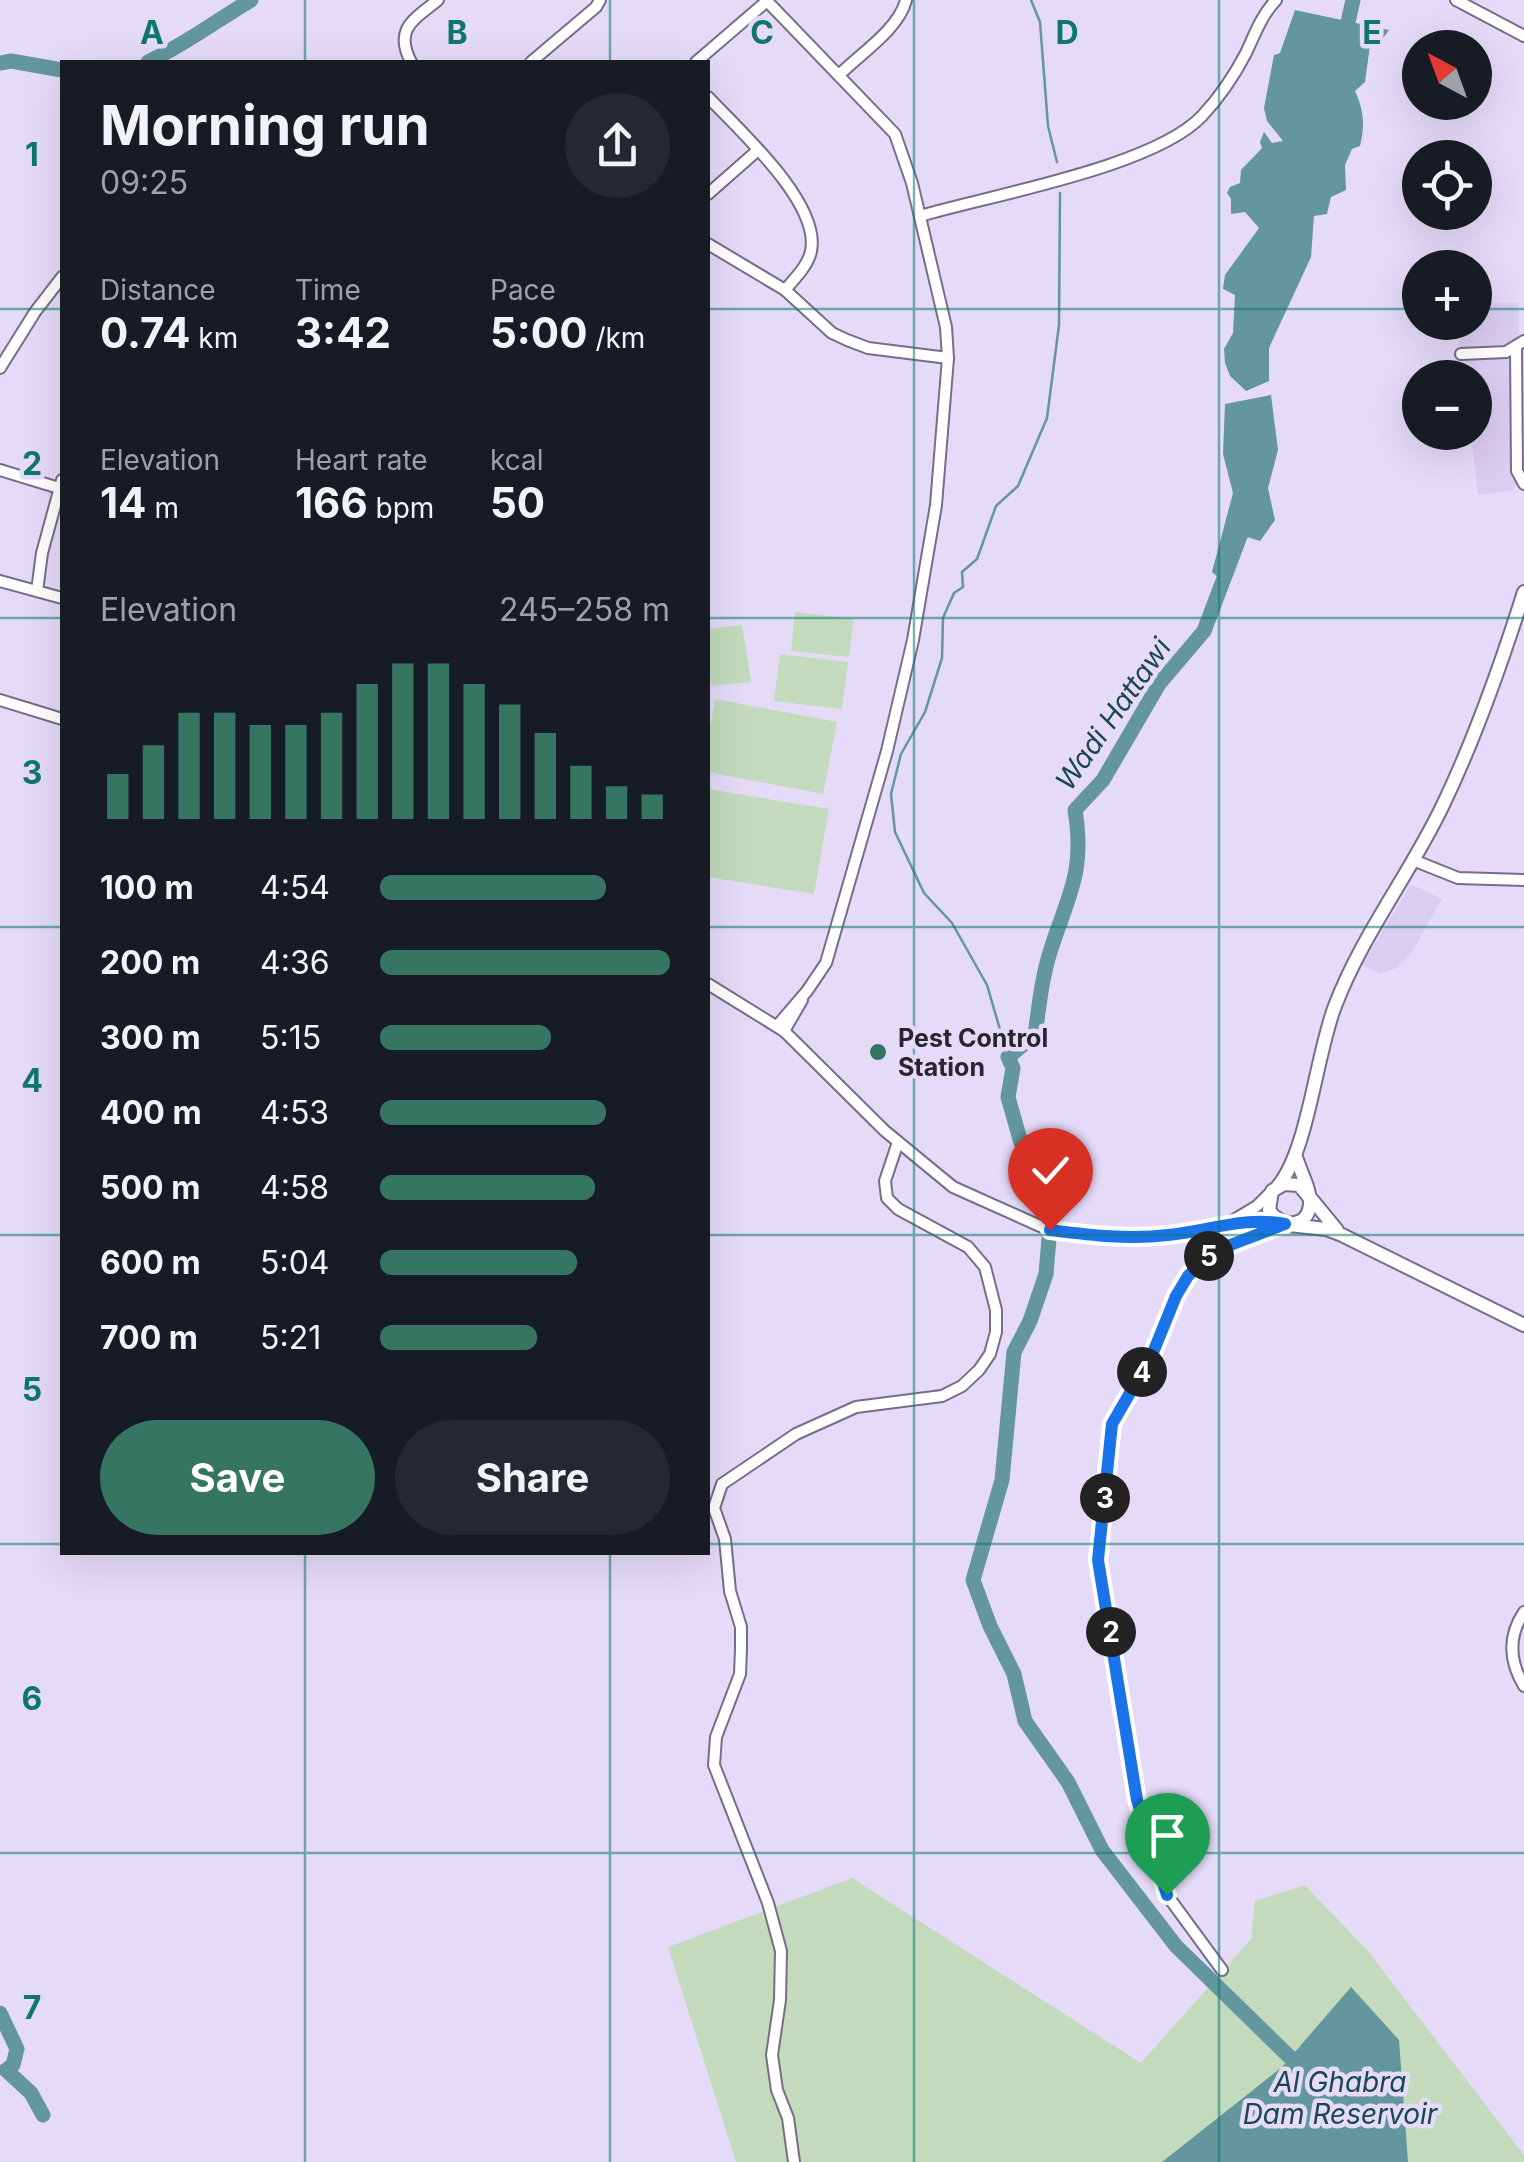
<!DOCTYPE html>
<meta charset="utf-8">
<style>
body{margin:0;font-family:Inter,sans-serif;background:#242831;color:#f1f3f6;height:100vh;display:flex;flex-direction:column;font-size:38px;white-space:nowrap}
*{box-sizing:border-box;margin:0}
p{font-size:32px;color:#9ea1a6}
.icon{flex:none;width:55px;height:55px;fill:none;stroke:currentColor;stroke-width:2;stroke-linecap:round;stroke-linejoin:round}
.map{position:relative;flex:1;overflow:hidden}
.details{position:absolute;left:60px;top:60px;width:650px;height:1495px;display:flex;flex-direction:column;background:#171b24;border-radius:0px;box-shadow:0 10px 40px #0002}
.details>*{flex:none}
.needle{width:65px;rotate:319deg}
.tools{position:absolute;left:1402px;top:30px;display:grid;gap:20px}
.tools a{display:grid;place-items:center;width:90px;height:90px;border-radius:50%;background:#171b24;box-shadow:0 10px 40px #0002;font-size:50px}
.pin{position:absolute;display:grid;place-items:center;width:85px;height:85px;color:#fff;margin:-102px -42px;border-radius:50% 50% 50% 0;rotate:-45deg;box-shadow:0 0 10px #0007}
.pin .icon{rotate:45deg}
.km{position:absolute;width:50px;height:50px;margin:-25px;border-radius:50%;background:#222;color:#fff;font-size:28px;line-height:50px;text-align:center}
.round{display:grid;place-items:center;flex:none;width:105px;height:105px;border-radius:52px;background:#242831}
.summary{display:flex;align-items:center;justify-content:space-between;height:170px;padding:0 40px}
h1{font-size:55px;font-weight:700;line-height:75px}
.stats{display:grid;grid-template-columns:repeat(3,1fr);gap:15px;height:170px;padding:10px 40px}
.stats div{display:grid;align-content:center}
.stats b{font-size:42px;font-weight:700}
.stats small{font-size:28px;font-weight:400}
.stats p{font-size:28px}
.chart{height:280px;padding:20px 40px}
.chart p{display:flex;justify-content:space-between}
.chart svg{width:100%;height:180px;margin-top:10px;stroke:#367562;stroke-width:6}
.action{display:flex;gap:20px;margin-top:auto;padding:20px 40px}
.action a{flex:1;height:115px;border-radius:60px;background:#367562;color:#fff;font-size:40px;font-weight:700;line-height:115px;text-align:center}
.action a+a{background:#242831;color:#f1f3f6}
ul{padding:0 40px;list-style:none;font-size:32px}
li{display:grid;grid-template-columns:160px 120px 1fr;align-items:center;height:75px}
li i{height:25px;border-radius:12px;background:#367562}
.map>svg:first-child{display:block}
.built{fill:#dacdf2}
.green{fill:#c3dbbc}
.water{fill:#64969d}
.lines{fill:none;stroke-linecap:round;stroke-linejoin:round}
.stream{stroke:#64969d;stroke-width:2.5}
.river{stroke:#64969d;stroke-width:15}
.minor-casing{stroke:#776d88;stroke-width:14}
.major-casing{stroke:#776d88;stroke-width:16}
.minor{stroke:#fff;stroke-width:10}
.major{stroke:#fff;stroke-width:12}
.route-casing{stroke:#fff;stroke-width:20}
.route{stroke:#1a73e8;stroke-width:12}
.grid{fill:none;stroke:#0f766e;stroke-width:2.5;stroke-opacity:0.55}
.poi-dot{fill:#367562;stroke:#e5dbf9;stroke-width:4}
.labels{text-anchor:middle;dominant-baseline:central;stroke-width:9;stroke-linejoin:round;paint-order:stroke}
.poi-label{font-size:25px;font-weight:bold;fill:#292530;stroke:#e5dbf9;text-anchor:start}
.water-label{font-size:28px;font-style:italic;fill:#19474d;stroke:#e5dbf9}
.grid-label{font-size:32px;text-anchor:middle;font-weight:bold;fill:#0f766e;stroke:#e5dbf9;stroke-width:9;stroke-linejoin:round;paint-order:stroke}
</style>
<div class="map">
<svg width="1524" height="2162" viewBox="0 0 1524 2162">
<rect width="100%" height="100%" fill="#e5dbf9"/>
<!-- built -->
<g class="built">
<path d="M 1475,303 L 1518,303 L 1524,479 L 1511,491 L 1478,495 L 1471,433 L 1475,432 L 1475,378 L 1463,377 L 1459,344 L 1460,323 L 1475,322 Z"/>
<path d="M 1411,884 L 1442,899 L 1410,955 L 1397,968 L 1379,974 L 1362,965 Z"/>
</g>
<!-- green -->
<g class="green">
<path d="M 795,612 L 854,619 L 849,657 L 791,651 Z"/>
<path d="M 742,625 L 751,682 L 711,686 L 708,629 Z"/>
<path d="M 780,654 L 848,662 L 842,709 L 774,701 Z"/>
<path d="M 715,699 L 837,722 L 823,794 L 708,772 L 708,739 Z"/>
<path d="M 708,789 L 829,809 L 814,894 L 708,877 Z"/>
<path d="M 852,1878 L 1141,2063 L 1251,1939 L 1255,1901 L 1305,1885 L 1368,1951 L 1524,2155 L 1524,2162 L 736,2162 L 668,1947 Z"/>
</g>
<!-- water -->
<g class="water">
<path d="M 1295,10 L 1389,30 L 1381,41 L 1370,45 L 1365,82 L 1355,91 C 1364,110 1365,126 1360,146 L 1352,149 L 1345,165 L 1346,190 L 1331,197 L 1327,214 L 1314,216 L 1311,257 L 1269,348 L 1269,381 L 1246,391 L 1230,376 L 1225,363 L 1224,349 L 1233,333 L 1235,295 L 1223,289 L 1225,275 L 1259,228 L 1245,212 L 1231,214 L 1231,199 L 1227,193 L 1230,187 L 1240,183 L 1241,170 L 1262,148 L 1260,142 L 1264,132 L 1272,143 L 1283,141 L 1267,121 L 1264,108 L 1274,55 L 1280,53 Z"/>
<path d="M 1271,395 L 1278,450 L 1268,488 L 1275,520 L 1260,541 L 1247,537 L 1233,544 L 1232,562 L 1222,581 L 1212,572 L 1233,493 L 1223,454 L 1225,404 Z"/>
<path d="M 1351,1987 L 1399,2040 L 1408,2162 L 1162,2162 L 1282,2067 Z"/>
</g>
<g class="lines">
<!-- stream -->
<g class="stream">
<path d="M 1031,0 L 1040,22 L 1048,126 L 1057,162"/>
<path d="M 1008,1057 L 987,985 L 952,923 L 924,893 L 895,832 L 891,794 L 901,754 L 925,712 L 942,658 L 943,618 L 954,593 L 963,587 L 962,572 L 977,559 L 996,506 L 1018,486 L 1047,418 L 1059,325 L 1060,193"/>
</g>
<!-- river -->
<g class="river">
<path d="M 1344,40 L 1353,0"/>
<path d="M 148,62 C 184,45 216,21 251,0"/>
<path d="M 0,63 L 11,61 L 62,70"/>
<path d="M 1245,523 L 1204,631 L 1159,684 L 1103,780 L 1075,810 C 1085,872 1069,893 1051,949 C 1042,976 1039,1006 1035,1035 L 1008,1057 L 1013,1068 L 1008,1097 L 1021,1143 L 1053,1192 L 1046,1274 L 1030,1321 L 1014,1352 L 1002,1480 L 973,1580 L 990,1626 L 1014,1674 L 1025,1721 L 1068,1782 L 1102,1850 L 1176,1946 L 1303,2070"/>
<path d="M 0,2013 L 17,2049 L 13,2065 L 6,2070 L 31,2093 L 43,2115"/>
</g>
<!-- minor casing -->
<g class="minor-casing">
<g id="minor">
<path d="M 766,0 L 895,134 L 912,183 L 946,327 L 948,358 L 936,505 L 913,640 L 887,751 L 826,963 L 807,991 L 777,1026"/>
<path d="M 1456,0 L 1524,36"/>
<path d="M 411,62 C 394,29 413,20 438,0"/>
<path d="M 531,62 L 596,7 L 600,0"/>
<path d="M 696,62 L 767,1"/>
<path d="M 839,75 C 860,54 899,29 906,0"/>
<path d="M 708,97 C 738,129 821,203 811,251 C 808,266 795,278 785,290"/>
<path d="M 708,194 L 758,150"/>
<path d="M 920,216 C 991,195 1154,167 1202,116 C 1219,98 1234,76 1246,53 C 1255,34 1261,16 1276,0"/>
<path d="M 708,244 L 785,290 L 832,333 L 847,340 L 868,348 L 948,358"/>
<path d="M 1516,348 L 1517,471 L 1524,484"/>
<path d="M 1461,354 L 1506,352 L 1524,341"/>
<path d="M 0,368 L 35,312 L 62,277"/>
<path d="M 0,470 L 59,488"/>
<path d="M 0,581 L 62,598"/>
<path d="M 37,591 L 42,553 L 62,480"/>
<path d="M 0,700 L 62,719"/>
<path d="M 1413,860 L 1458,878 L 1524,880"/>
<path d="M 708,984 L 784,1031 L 885,1131 L 953,1187 L 1049,1230 L 1120,1238 L 1198,1231 L 1232,1221 L 1257,1206 L 1271,1192"/>
<path d="M 784,1031 L 802,1000"/>
<path d="M 1233,1221 L 1281,1223"/>
<path d="M 1524,1612 C 1508,1636 1509,1661 1524,1686"/>
<path d="M 1222,1970 L 1167,1895 L 1137,1800 L 1099,1561 L 1112,1424 L 1152,1355 L 1175,1296 L 1188,1276 L 1212,1252 L 1285,1224"/>
<path d="M 794,2162 L 788,2118 L 777,2090 L 772,2055 L 780,2000 L 781,1951 L 768,1903 L 714,1765 L 716,1737 L 740,1674 L 741,1649 L 741,1627 L 730,1591 L 725,1539 L 714,1508 L 722,1484 L 796,1434 L 856,1407 L 942,1396 L 962,1386 L 979,1370 L 990,1354 L 996,1332 L 996,1310 L 985,1267 L 968,1247 L 898,1209 L 887,1198 L 885,1181 L 898,1142"/>
</g>
</g>
<!-- major casing -->
<g class="major-casing">
<g id="major">
<path d="M 1296,1157 C 1300,1171 1311,1190 1310,1204 C 1308,1230 1279,1227 1269,1210 L 1272,1191 L 1284,1184 L 1299,1185 L 1308,1196"/>
<path d="M 1278,1186 C 1308,1151 1316,1055 1335,1006 C 1362,935 1410,874 1443,805 C 1476,736 1501,665 1524,592"/>
<path d="M 1309,1196 L 1337,1230"/>
<path d="M 1289,1225 L 1326,1229 L 1342,1235 L 1524,1325"/>
</g>
</g>
<!-- minor -->
<use href="#minor" class="minor"/>
<!-- major -->
<use href="#major" class="major"/>
</g>
<g class="lines">
<!-- route casing -->
<g class="route-casing">
<path id="route" d="M 1050,1230 C 1090,1235 1128,1240 1168,1235 C 1209,1231 1244,1216 1285,1224 L 1212,1252 L 1188,1276 L 1176,1296 L 1152,1355 L 1112,1424 L 1098,1560 L 1137,1800 L 1167,1895"/>
</g>
<!-- route -->
<use href="#route" class="route"/>
</g>
<!-- grid -->
<path class="grid" d="M 305,0 L 305,62M 610,0 L 610,62M 914,0 L 914,2162M 1219,0 L 1219,2162M 0,309 L 62,309M 708,309 L 1420,309M 1475,309 L 1524,309M 0,618 L 62,618M 708,618 L 1524,618M 0,927 L 62,927M 708,927 L 1524,927M 0,1235 L 62,1235M 708,1235 L 1524,1235M 0,1544 L 62,1544M 708,1544 L 1524,1544M 305,1552 L 305,2162M 610,1552 L 610,2162M 0,1853 L 1524,1853"/>
<!-- markers -->
<circle class="poi-dot" cx="878" cy="1052" r="10"/>
<g class="labels">
<!-- poi labels -->
<g class="poi-label">
<text x="898" y="1038">Pest Control<tspan x="898" dy="29">Station</tspan></text>
</g>
<!-- water labels -->
<g class="water-label">
<text transform="translate(1113 714) rotate(-55)">Wadi Hattawi</text>
<text x="1340" y="2082">Al Ghabra<tspan x="1340" dy="32">Dam Reservoir</tspan></text>
</g>
</g>
<g class="grid-label">
<text x="152" y="44">A</text>
<text x="457" y="44">B</text>
<text x="762" y="44">C</text>
<text x="1067" y="44">D</text>
<text x="1372" y="44">E</text>
<text x="32" y="166">1</text>
<text x="32" y="475">2</text>
<text x="32" y="784">3</text>
<text x="32" y="1092">4</text>
<text x="32" y="1401">5</text>
<text x="32" y="1710">6</text>
<text x="32" y="2019">7</text>
</g>
</svg>
<div class="tools">
<a><svg class="needle" viewBox="-14 -14 28 28"><path d="M0-13l5 13h-10z" fill="#e53935"/><path d="M0 13l5-13h-10z" fill="#9ea1a6"/></svg></a>
<a><svg class="icon" aria-label="locate" viewBox="0 0 24 24"><circle cx="12" cy="12" r="6"/><path d="M12 2v4M12 18v4M2 12h4M18 12h4"/></svg></a>
<a>+</a>
<a>−</a>
</div>
<div class="pin" style="left:1167px;top:1895px;background:#1e9e55"><svg class="icon" aria-label="arrive" viewBox="0 0 24 24"><path d="M6 21V4h12l-3 4 3 4H6"/></svg></div>
<div class="pin" style="left:1050px;top:1230px;background:#d93025"><svg class="icon" aria-label="check" viewBox="0 0 24 24"><path d="M5 12l5 5 9-10"/></svg></div>
<b class="km" style="left:1111px;top:1632px">2</b>
<b class="km" style="left:1105px;top:1498px">3</b>
<b class="km" style="left:1142px;top:1372px">4</b>
<b class="km" style="left:1209px;top:1256px">5</b>
<section class="details">
<div class="summary"><div><h1>Morning run</h1><p>09:25</p></div><a class="round"><svg class="icon" aria-label="share" viewBox="0 0 24 24"><path d="M12 15V3M7 8l5-5 5 5M5 13v7h14v-7"/></svg></a></div>
<div class="stats">
<div><p>Distance</p><b>0.74<small> km</small></b></div>
<div><p>Time</p><b>3:42</b></div>
<div><p>Pace</p><b>5:00<small> /km</small></b></div>
</div>
<div class="stats">
<div><p>Elevation</p><b>14<small> m</small></b></div>
<div><p>Heart rate</p><b>166<small> bpm</small></b></div>
<div><p>kcal</p><b>50</b></div>
</div>
<div class="chart"><p><span>Elevation</span>245–258 m</p>
<svg viewBox="0 0 160 44" preserveAspectRatio="none"><path d="M5 44V33M15 44V26M25 44V18M35 44V18M45 44V21M55 44V21M65 44V18M75 44V11M85 44V6M95 44V6M105 44V11M115 44V16M125 44V23M135 44V31M145 44V36M155 44V38"/></svg>
</div>
<ul>
<li><b>100 m</b>4:54<i style="width:78%"></i></li>
<li><b>200 m</b>4:36<i style="width:100%"></i></li>
<li><b>300 m</b>5:15<i style="width:59%"></i></li>
<li><b>400 m</b>4:53<i style="width:78%"></i></li>
<li><b>500 m</b>4:58<i style="width:74%"></i></li>
<li><b>600 m</b>5:04<i style="width:68%"></i></li>
<li><b>700 m</b>5:21<i style="width:54%"></i></li>
</ul>
<div class="action"><a>Save</a><a>Share</a></div>
</section>
</div>
